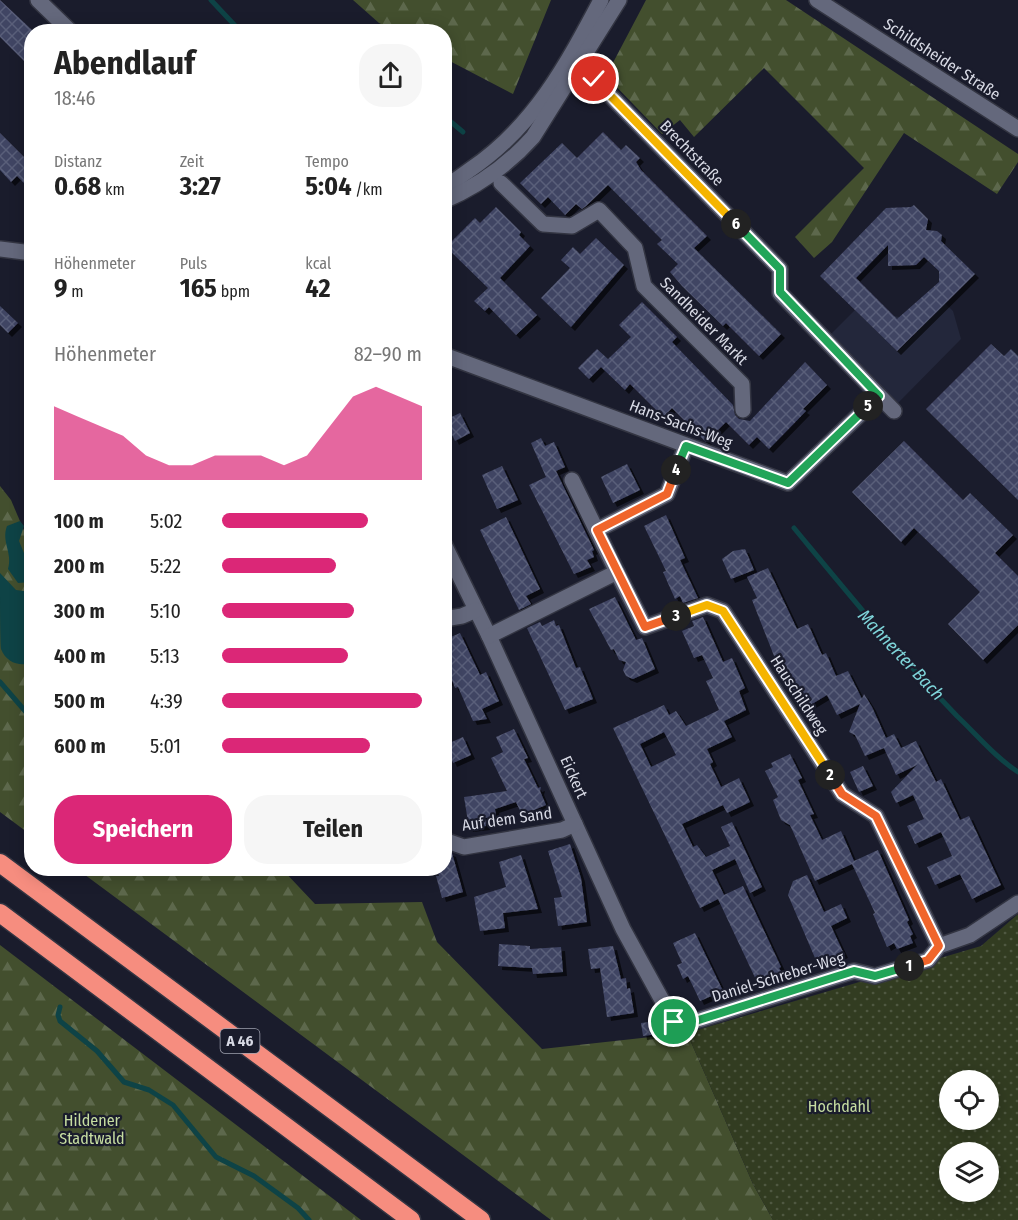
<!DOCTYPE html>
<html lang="de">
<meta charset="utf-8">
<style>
body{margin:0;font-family:"Fira Sans Condensed",sans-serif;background:#f6f6f6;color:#222;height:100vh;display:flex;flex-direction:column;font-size:22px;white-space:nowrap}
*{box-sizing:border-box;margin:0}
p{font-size:20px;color:#767676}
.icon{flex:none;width:33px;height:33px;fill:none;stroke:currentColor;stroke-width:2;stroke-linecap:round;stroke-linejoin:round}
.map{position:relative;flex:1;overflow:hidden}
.details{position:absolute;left:24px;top:24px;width:428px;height:852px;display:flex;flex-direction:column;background:#fff;border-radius:24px;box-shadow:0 3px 15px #0003}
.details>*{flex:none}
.buttons{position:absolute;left:939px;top:1070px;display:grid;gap:12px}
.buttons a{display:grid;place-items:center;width:60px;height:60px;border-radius:50%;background:#fff;box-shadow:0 3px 15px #0003;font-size:30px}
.pin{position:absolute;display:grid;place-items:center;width:51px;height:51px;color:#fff;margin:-26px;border:3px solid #fff;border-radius:50%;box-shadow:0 2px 6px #0007}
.km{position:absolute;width:30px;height:30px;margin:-15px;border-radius:50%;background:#222;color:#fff;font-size:16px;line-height:30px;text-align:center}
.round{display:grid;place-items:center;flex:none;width:63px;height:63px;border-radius:24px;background:#f6f6f6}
.headline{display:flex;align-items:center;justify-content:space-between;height:102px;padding:0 30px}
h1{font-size:33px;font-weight:700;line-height:45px}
.figures{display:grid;grid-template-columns:repeat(3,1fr);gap:9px;height:102px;padding:6px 30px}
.figures div{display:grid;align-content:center}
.figures b{font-size:26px;font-weight:700}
.figures small{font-size:16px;font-weight:400}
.figures p{font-size:16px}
.chart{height:168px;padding:12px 30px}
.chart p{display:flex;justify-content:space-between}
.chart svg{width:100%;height:108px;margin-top:6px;fill:#db2777;opacity:.7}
.button{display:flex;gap:12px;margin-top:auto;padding:12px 30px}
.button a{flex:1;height:69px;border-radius:24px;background:#db2777;color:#fff;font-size:24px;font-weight:700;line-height:69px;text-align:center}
.button a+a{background:#f6f6f6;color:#222}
ul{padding:0 30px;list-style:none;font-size:20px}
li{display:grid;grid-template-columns:96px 72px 1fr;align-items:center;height:45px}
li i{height:15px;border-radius:8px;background:#db2777}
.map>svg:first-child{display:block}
.built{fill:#23273b}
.forest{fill:url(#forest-firs)}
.garden{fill:url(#garden-dots);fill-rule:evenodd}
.water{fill:#0e4346}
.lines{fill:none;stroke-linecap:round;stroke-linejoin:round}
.stream{stroke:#0e4346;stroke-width:5}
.building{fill:url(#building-cross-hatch);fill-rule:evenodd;filter:url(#shadow)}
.pedestrian-casing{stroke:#333542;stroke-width:18}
.minor-casing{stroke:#333542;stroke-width:18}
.tertiary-casing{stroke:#333542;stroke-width:18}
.motorway-casing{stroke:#333542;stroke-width:21}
.pedestrian{stroke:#64687c;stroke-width:15}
.minor{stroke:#64687c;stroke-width:15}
.tertiary{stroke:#64687c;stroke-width:15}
.motorway{stroke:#f68d7f;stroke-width:18}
.split-1-casing{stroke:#fff;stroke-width:12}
.split-2-casing{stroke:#fff;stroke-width:12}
.split-3-casing{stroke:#fff;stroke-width:12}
.split-4-casing{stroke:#fff;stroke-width:12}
.split-5-casing{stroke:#fff;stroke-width:12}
.split-6-casing{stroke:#fff;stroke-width:12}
.split-7-casing{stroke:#fff;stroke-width:12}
.split-1{stroke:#22a559;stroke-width:8}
.split-2{stroke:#f0652b;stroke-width:8}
.split-3{stroke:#f5b400;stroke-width:8}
.split-4{stroke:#f0652b;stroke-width:8}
.split-5{stroke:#22a559;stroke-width:8}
.split-6{stroke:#22a559;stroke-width:8}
.split-7{stroke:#f5b400;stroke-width:8}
.labels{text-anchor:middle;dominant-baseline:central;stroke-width:4.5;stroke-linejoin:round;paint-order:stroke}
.shield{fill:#1a1c2c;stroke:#9fa1ae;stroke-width:1.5}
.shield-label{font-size:15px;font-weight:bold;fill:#d8dae5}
.street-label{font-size:16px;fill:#d8dae5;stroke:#1a1c2c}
.park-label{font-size:16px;fill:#c6dda1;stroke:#1a1c2c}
.water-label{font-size:18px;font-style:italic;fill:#7ed4d9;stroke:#1a1c2c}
</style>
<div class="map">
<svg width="1018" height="1220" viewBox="0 0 1018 1220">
<defs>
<pattern id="forest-firs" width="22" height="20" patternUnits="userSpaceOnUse" patternTransform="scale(1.5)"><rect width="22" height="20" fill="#434f2e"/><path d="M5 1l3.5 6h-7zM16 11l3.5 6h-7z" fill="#5d684c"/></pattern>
<pattern id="garden-dots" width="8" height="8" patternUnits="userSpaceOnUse" patternTransform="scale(1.5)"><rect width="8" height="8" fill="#323c21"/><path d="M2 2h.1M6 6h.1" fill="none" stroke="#4f5841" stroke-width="1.8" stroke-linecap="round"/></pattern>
<pattern id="building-cross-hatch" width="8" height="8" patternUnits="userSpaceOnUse" patternTransform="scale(1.5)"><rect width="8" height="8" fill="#3f4463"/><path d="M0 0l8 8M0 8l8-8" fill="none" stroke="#5a5e79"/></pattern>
<filter id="shadow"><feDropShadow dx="4" dy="4" stdDeviation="0" flood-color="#0009"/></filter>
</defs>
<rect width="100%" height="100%" fill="#1a1c2c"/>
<!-- built -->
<path class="built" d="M 931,290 L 953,311 L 961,339 L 898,403 L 831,334 L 855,310 L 900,317 Z"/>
<!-- forest -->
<g class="forest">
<path d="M 353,0 L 551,0 L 513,94 L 444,58 L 444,32 L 395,31 L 379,23 Z"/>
<path d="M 646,0 L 786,0 L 1018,154 L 1018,162 L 997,194 L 904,133 L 832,242 L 814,258 L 795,237 L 864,168 L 764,68 L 694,137 L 680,120 L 662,134 L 606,76 Z"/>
<path d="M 0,486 L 11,500 L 31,547 L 31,835 L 0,812 Z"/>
<path d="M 77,869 L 282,869 L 315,904 L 422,902 L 437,942 L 542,1049 L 687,1033 L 753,1184 L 773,1220 L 551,1220 Z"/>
<path d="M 0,945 L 361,1220 L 0,1220 Z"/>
</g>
<!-- garden -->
<path class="garden" d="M 1018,914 L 1018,1220 L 773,1220 L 753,1184 L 687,1033 L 981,946 ZM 950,1080 L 988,1080 L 988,1119 L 950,1119 ZM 950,1152 L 988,1152 L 988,1191 L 950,1191 Z"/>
<!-- water -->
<g class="water">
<path d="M 20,521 L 24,526 L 19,541 L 31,570 L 31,582 L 18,583 L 8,569 C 13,553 1,542 7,526 Z"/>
<path d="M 0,573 L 16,590 L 31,592 L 31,663 C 19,667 6,662 1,649 C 0,639 0,588 0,573 Z"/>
</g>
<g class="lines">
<!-- stream -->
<g class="stream">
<path d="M 211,0 L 241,32"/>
<path d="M 444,116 L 463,132"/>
<path d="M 794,528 C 847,592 899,656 957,716 C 977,735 995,757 1018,772"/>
<path d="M 0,682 L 32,719"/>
<path d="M 60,1007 L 58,1015 L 60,1021 L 97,1051 L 124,1082 L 149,1090 L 173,1105 L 216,1157 L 254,1176 L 298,1208 L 309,1220"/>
</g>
</g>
<!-- building -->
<g class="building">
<path d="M 0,0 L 32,30 L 32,69 L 0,37 Z"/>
<path d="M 603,132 L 621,150 L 626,145 L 640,158 L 636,162 L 641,170 L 707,236 L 694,248 L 781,334 L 759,356 L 726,323 L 723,326 L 682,286 L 670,272 L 678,264 L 657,244 L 662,240 L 608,185 L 586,206 L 582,209 L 576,204 L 565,215 L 548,197 L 541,204 L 520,183 L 562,143 L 577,158 Z"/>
<path d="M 0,133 L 32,165 L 32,191 L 17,176 L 11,182 L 0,170 Z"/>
<path d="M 914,205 L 928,219 L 926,230 L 937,231 L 942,235 L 941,241 L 975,274 L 897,351 L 820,276 L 886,208 L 911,207 ZM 888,245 L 888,266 L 916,265 L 924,257 L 939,271 L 939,282 L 897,319 L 856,278 Z"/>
<path d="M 496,207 L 521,232 L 519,235 L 530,246 L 500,278 L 537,315 L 516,335 L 489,307 L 485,311 L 474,301 L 488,288 L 446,247 L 475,218 L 480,223 Z"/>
<path d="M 596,238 L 624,265 L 571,327 L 541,298 L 570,268 L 561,260 L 573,247 L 580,254 Z"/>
<path d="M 642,302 L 677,337 L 672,342 L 733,405 L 735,415 L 739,419 L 750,421 L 805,362 L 827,385 L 803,409 L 806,411 L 769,449 L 757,437 L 749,445 L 726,422 L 706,442 L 672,408 L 663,417 L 630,384 L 625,390 L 601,367 L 589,379 L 578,368 L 597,349 L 608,359 L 631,337 L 619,325 Z"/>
<path d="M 0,306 L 18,323 L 8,333 L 0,325 Z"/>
<path d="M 991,344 L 1004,356 L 1011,349 L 1018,356 L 1018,500 L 926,409 Z"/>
<path d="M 460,413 L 470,433 L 455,441 L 445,420 Z"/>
<path d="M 541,438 L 545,446 L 554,442 L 565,467 L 556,471 L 594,550 L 592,551 L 594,557 L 587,560 L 591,567 L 574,574 L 529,485 L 546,477 L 531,443 Z"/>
<path d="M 904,441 L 963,500 L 970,493 L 1013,535 L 995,553 L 1018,576 L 1018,625 L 983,660 L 948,624 L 980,592 L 914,528 L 901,542 L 852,492 Z"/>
<path d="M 627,464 L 640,490 L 613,503 L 601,477 Z"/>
<path d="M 502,466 L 518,500 L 497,509 L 482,475 Z"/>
<path d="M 666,515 L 685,558 L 680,560 L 698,598 L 683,603 L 680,596 L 675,599 L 663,572 L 666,571 L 644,526 Z"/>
<path d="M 506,517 L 540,589 L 526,596 L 531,604 L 519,610 L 480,530 Z"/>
<path d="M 745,549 L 754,570 L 731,579 L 722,559 L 733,551 Z"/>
<path d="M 768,568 L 797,629 L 808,624 L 822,655 L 826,653 L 836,676 L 848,671 L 862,699 L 864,694 L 872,707 L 886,738 L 894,734 L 901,748 L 916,741 L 936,782 L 941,779 L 960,820 L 969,816 L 1001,885 L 972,899 L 960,874 L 935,885 L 927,867 L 952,856 L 941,832 L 915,844 L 907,826 L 924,819 L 913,795 L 896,803 L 891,792 L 917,765 L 896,775 L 884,748 L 865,756 L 855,735 L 849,732 L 860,704 L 837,715 L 827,695 L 802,710 L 778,666 L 752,600 L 757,598 L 747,577 Z"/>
<path d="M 615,597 L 636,640 L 642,638 L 655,669 L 633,679 L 626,676 L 623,670 L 626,662 L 619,660 L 614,649 L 611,650 L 589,609 Z"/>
<path d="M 703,617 L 723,662 L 732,658 L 745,688 L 739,691 L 746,710 L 724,721 L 732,737 L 707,749 L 713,762 L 710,764 L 721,787 L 739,778 L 750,802 L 727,813 L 723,805 L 682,824 L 693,847 L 697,845 L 706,857 L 730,846 L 721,827 L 732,822 L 762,887 L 750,893 L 735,859 L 712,870 L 724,895 L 743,886 L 781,967 L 779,968 L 782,973 L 758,984 L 718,899 L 700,908 L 613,728 L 664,705 L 669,715 L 676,711 L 686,726 L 719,710 L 706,681 L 713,678 L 702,655 L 694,658 L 682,631 L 694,626 L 692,621 ZM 664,732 L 676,755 L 651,767 L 640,744 Z"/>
<path d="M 554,620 L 556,626 L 559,625 L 576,668 L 580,667 L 593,699 L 565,710 L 527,628 L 540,622 L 542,626 Z"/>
<path d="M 460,633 L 480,675 L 486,672 L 499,701 L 482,709 L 487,719 L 473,721 L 458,687 L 455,688 L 452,680 L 444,684 L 444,640 Z"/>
<path d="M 514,729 L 528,758 L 524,759 L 538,788 L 541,787 L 540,791 L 546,805 L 522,815 L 516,802 L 495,809 L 496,817 L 485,818 L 486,826 L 469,828 L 464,797 L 507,791 L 491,758 L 503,752 L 496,737 Z"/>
<path d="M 463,737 L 471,755 L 453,763 L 445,745 Z"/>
<path d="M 790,754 L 802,778 L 798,780 L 814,814 L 810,815 L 822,840 L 841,831 L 854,861 L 878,850 L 909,920 L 907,922 L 913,934 L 910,936 L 913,943 L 897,949 L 894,943 L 887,947 L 873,914 L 875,913 L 852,864 L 815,881 L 790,825 L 781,820 L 773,800 L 778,797 L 765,771 L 773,767 L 771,763 Z"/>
<path d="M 863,766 L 873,786 L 859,792 L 850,772 Z"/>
<path d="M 570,844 L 581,878 L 587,922 L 558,926 L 554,898 L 562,897 L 548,851 Z"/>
<path d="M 444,850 L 452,853 L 463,892 L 442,898 L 436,876 L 439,876 L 437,868 L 444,868 Z"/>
<path d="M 521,855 L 538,909 L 503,913 L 505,928 L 480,931 L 474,897 L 506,887 L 499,862 Z"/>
<path d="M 807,875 L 824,912 L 841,904 L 847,918 L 831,926 L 844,954 L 818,965 L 788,895 L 793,881 Z"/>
<path d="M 695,933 L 723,991 L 700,1001 L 688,976 L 683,979 L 677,965 L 682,963 L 673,943 Z"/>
<path d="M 499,944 L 530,946 L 530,949 L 561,947 L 563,972 L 533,974 L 532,968 L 498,966 Z"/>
<path d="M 613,946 L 621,979 L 626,978 L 627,989 L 630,988 L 634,1013 L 607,1017 L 600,968 L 591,969 L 588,949 Z"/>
<path d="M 657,1021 L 658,1034 L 643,1036 L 641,1023 Z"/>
</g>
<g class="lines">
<!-- pedestrian casing -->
<g class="pedestrian-casing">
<path id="pedestrian" d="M 501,183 L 543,224 L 572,226 L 599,210 L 635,248 L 644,286 L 742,384 L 743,410"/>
</g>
<!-- minor casing -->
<g class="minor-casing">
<g id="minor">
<path d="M 38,0 L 71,32"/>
<path d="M 817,0 L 1018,129"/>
<path d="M 567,65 L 578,66 L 594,79 L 780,269 L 780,293 L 894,411"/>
<path d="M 444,355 L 788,483 L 879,396"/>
<path d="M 572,480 L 617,572"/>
<path d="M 597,530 L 667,494 L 686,446"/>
<path d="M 444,544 L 489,636 L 623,929 L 674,1022 L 686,1024 L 854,971 L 875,976 L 928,960 L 939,946 L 970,935 L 1018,903"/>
<path d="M 444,619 L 462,616 L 476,610"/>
<path d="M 489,636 L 617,572 L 645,627 L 707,605 L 723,611 L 842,794 L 876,816 L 939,946"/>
<path d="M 444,840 L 464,847 L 562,830 L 575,824"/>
</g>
</g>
<!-- tertiary casing -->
<g class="tertiary-casing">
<g id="tertiary">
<path d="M 444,187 C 454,182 462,175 471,169 C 534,126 566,66 601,0"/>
<path d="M 444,201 C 478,186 508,165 533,137 L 619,0"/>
<path d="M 0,249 L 32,253"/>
</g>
</g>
<!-- motorway casing -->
<g class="motorway-casing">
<g id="motorway">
<path d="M 0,863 L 481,1220"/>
<path d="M 0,913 L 411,1220"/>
</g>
</g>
<!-- pedestrian -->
<use href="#pedestrian" class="pedestrian"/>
<!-- minor -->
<use href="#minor" class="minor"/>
<!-- tertiary -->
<use href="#tertiary" class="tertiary"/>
<!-- motorway -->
<use href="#motorway" class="motorway"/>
</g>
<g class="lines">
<!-- split-1 casing -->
<g class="split-1-casing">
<path id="split-1" d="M 674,1022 L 686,1024 L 854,971 L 875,976 L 909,966"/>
</g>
<!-- split-2 casing -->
<g class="split-2-casing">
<path id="split-2" d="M 830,775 L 842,794 L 876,816 L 939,946 L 928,960 L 909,966"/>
</g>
<!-- split-3 casing -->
<g class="split-3-casing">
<path id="split-3" d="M 676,616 L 707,605 L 723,611 L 830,775"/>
</g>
<!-- split-4 casing -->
<g class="split-4-casing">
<path id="split-4" d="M 676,470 L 667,494 L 597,530 L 645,627 L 676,616"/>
</g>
<!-- split-5 casing -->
<g class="split-5-casing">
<path id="split-5" d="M 676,470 L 686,446 L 788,483 L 868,406"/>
</g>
<!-- split-6 casing -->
<g class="split-6-casing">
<path id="split-6" d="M 736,224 L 780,269 L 780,292 L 879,396 L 868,406"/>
</g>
<!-- split-7 casing -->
<g class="split-7-casing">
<path id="split-7" d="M 594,79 L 736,224"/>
</g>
<!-- split-1 -->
<use href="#split-1" class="split-1"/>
<!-- split-2 -->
<use href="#split-2" class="split-2"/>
<!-- split-3 -->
<use href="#split-3" class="split-3"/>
<!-- split-4 -->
<use href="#split-4" class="split-4"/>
<!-- split-5 -->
<use href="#split-5" class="split-5"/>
<!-- split-6 -->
<use href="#split-6" class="split-6"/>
<!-- split-7 -->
<use href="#split-7" class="split-7"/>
</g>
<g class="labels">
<!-- shield labels -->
<rect class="shield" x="220.5" y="1029" width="39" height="24" rx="4.5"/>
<g class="shield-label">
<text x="240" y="1041">A 46</text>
</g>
<!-- street labels -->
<g class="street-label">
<text transform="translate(942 59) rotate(33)">Schildsheider Straße</text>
<text transform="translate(692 153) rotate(46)">Brechtstraße</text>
<text transform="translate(704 321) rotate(45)">Sandheider Markt</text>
<text transform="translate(681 424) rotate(21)">Hans-Sachs-Weg</text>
<text transform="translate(799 695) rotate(57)">Hauschildweg</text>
<text transform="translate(574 777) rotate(66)">Eickert</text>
<text transform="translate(507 819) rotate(-8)">Auf dem Sand</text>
<text transform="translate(778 977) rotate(-17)">Daniel-Schreber-Weg</text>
</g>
<!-- park labels -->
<g class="park-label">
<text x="839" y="1106">Hochdahl</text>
<text x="92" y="1120">Hildener<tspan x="92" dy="18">Stadtwald</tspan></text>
</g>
<!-- water labels -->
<g class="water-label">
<text transform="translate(901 655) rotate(47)">Mahnerter Bach</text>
</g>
</g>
</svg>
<div class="buttons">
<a><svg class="icon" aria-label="locate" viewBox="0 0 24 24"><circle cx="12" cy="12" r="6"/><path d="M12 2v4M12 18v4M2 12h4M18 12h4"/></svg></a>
<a><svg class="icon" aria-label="layers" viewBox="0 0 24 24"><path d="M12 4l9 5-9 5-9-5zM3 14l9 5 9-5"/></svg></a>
</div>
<div class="pin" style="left:674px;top:1022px;background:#1e9e55"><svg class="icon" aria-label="arrive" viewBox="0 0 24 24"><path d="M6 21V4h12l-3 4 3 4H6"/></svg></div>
<div class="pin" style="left:594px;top:79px;background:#d93025"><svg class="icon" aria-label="check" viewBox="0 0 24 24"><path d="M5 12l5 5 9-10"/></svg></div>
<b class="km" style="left:909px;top:966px">1</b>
<b class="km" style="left:830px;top:775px">2</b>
<b class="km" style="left:676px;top:616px">3</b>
<b class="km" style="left:676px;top:470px">4</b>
<b class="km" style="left:868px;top:406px">5</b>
<b class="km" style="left:736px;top:224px">6</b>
<section class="details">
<div class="headline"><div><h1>Abendlauf</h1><p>18:46</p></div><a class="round"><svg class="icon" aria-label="share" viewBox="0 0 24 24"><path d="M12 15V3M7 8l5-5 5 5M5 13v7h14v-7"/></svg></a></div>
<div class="figures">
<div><p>Distanz</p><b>0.68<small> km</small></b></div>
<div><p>Zeit</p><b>3:27</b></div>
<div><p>Tempo</p><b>5:04<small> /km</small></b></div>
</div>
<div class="figures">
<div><p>Höhenmeter</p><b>9<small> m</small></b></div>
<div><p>Puls</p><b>165<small> bpm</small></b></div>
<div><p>kcal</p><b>42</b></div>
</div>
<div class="chart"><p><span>Höhenmeter</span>82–90 m</p>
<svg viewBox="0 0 160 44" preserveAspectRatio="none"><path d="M0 44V14L10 18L20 22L30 26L40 34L50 38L60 38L70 34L80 34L90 34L100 38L110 34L120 22L130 10L140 6L150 10L160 14V44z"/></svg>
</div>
<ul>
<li><b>100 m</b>5:02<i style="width:73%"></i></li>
<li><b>200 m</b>5:22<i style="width:57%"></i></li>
<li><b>300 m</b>5:10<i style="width:66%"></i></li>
<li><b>400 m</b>5:13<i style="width:63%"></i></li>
<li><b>500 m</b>4:39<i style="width:100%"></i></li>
<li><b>600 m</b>5:01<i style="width:74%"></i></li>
</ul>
<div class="button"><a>Speichern</a><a>Teilen</a></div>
</section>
</div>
